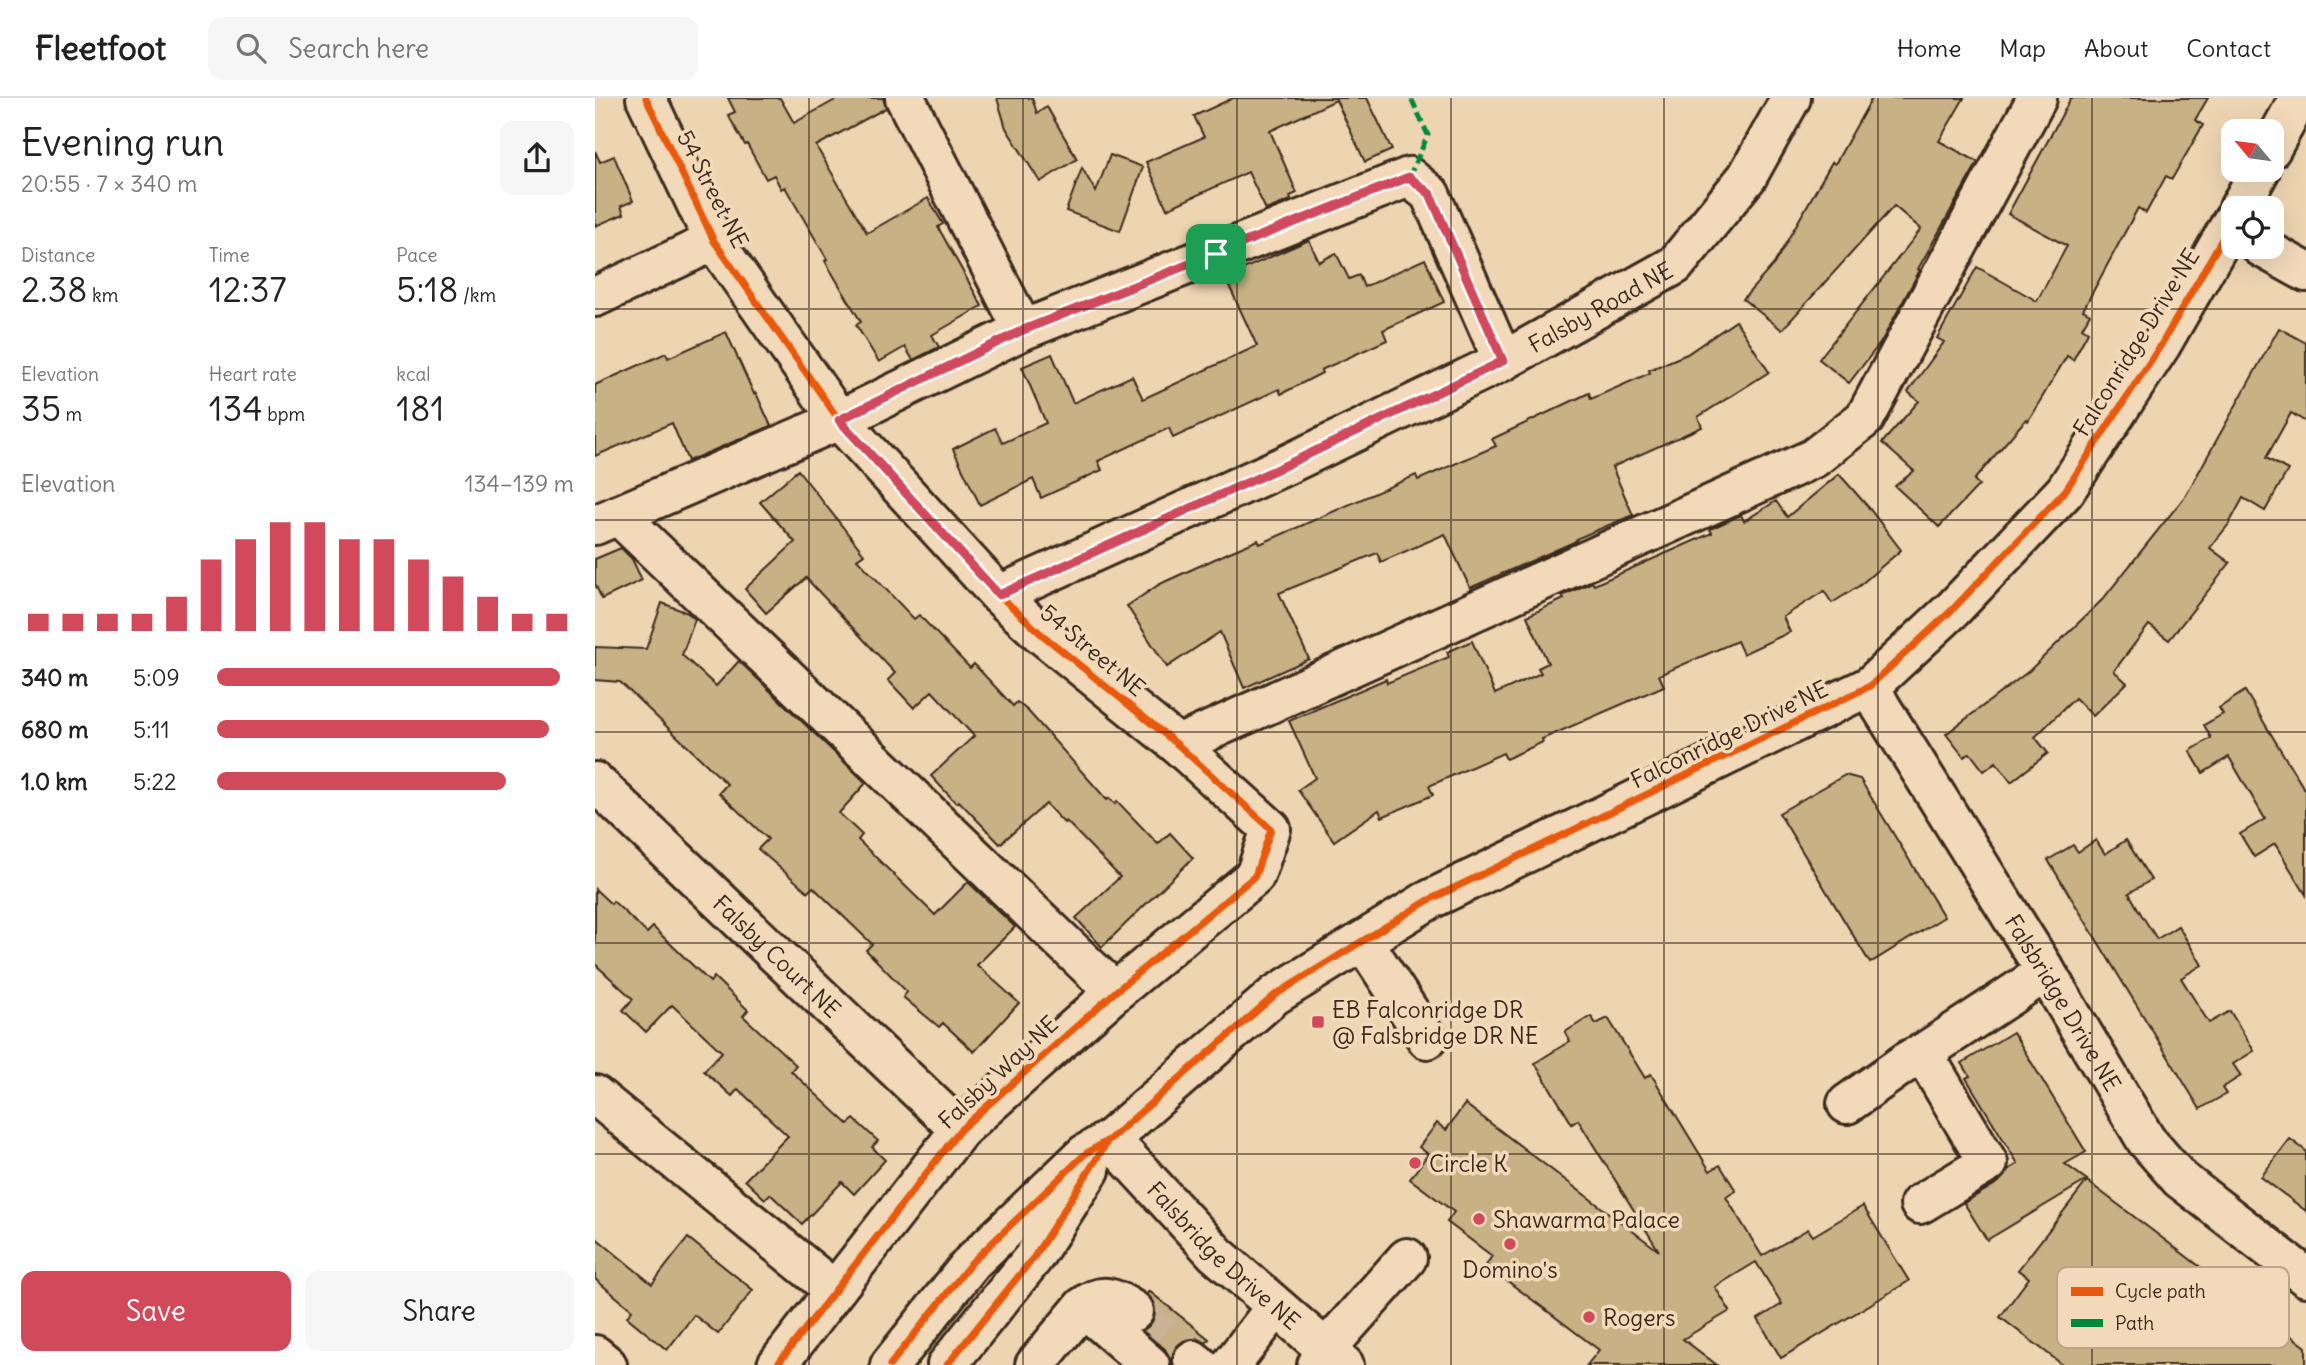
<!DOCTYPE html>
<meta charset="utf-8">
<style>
body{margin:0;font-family:Delius,sans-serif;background:#f6f6f6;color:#222;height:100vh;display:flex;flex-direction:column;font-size:26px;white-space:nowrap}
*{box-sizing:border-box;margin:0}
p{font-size:23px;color:#767676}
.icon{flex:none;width:38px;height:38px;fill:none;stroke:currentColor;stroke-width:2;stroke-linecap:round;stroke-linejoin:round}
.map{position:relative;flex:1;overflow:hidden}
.drawer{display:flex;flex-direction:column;background:#fff;width:595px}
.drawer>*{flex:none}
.needle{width:46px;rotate:299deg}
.buttons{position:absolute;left:1626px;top:21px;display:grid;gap:14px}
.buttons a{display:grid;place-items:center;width:63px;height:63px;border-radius:14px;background:#fff;box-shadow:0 7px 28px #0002;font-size:35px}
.pin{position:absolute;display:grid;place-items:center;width:60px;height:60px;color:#fff;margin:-30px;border-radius:14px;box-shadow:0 4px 10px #0006}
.round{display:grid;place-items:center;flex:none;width:74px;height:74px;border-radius:14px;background:#f6f6f6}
.head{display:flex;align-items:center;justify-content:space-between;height:119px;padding:0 21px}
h1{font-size:38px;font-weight:600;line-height:52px}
.figures{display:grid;grid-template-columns:repeat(3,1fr);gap:10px;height:119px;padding:7px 21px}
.figures div{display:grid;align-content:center}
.figures b{font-size:35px;font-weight:600}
.figures small{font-size:19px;font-weight:400}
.figures p{font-size:19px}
.chart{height:196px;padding:14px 21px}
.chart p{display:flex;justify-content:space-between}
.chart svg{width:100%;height:126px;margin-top:7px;stroke:#d1495b;stroke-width:6}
.cta{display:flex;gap:14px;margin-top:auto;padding:14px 21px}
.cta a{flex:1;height:80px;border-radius:14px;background:#d1495b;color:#fff;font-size:28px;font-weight:600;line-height:80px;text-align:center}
.cta a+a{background:#f6f6f6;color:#222}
ul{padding:0 21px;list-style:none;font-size:23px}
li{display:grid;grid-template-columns:112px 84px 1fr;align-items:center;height:52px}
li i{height:18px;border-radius:9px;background:#d1495b}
header{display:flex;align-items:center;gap:42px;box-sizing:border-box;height:98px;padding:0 35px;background:#fff;border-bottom:2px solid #e0e0e0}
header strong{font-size:33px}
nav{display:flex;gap:38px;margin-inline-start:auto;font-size:24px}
.search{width:490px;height:63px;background:#f6f6f6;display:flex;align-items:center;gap:18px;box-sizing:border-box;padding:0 24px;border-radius:14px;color:#767676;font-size:26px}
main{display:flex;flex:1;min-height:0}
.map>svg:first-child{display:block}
.building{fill:#c8b184;stroke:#3b2a1e;stroke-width:2}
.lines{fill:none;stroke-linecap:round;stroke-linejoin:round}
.minor-tunnel{stroke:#c9b394;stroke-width:38;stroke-dasharray:38 19;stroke-linecap:butt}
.minor-casing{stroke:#3b2a1e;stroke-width:44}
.minor{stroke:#f1d9b9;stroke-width:38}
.quiet{stroke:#00873e;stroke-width:5;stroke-dasharray:10 5;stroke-linecap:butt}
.cycleway-casing{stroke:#f1d9b9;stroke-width:11}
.cycleway{stroke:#e8590c;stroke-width:7}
.route-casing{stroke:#fff;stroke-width:14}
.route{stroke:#d1495b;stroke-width:9}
.grid{fill:none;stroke:#3b2a1e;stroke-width:2;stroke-opacity:0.55}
.poi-dot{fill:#d1495b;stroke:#f1d9b9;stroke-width:2.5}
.labels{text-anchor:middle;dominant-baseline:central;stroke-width:7;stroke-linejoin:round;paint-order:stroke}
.street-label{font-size:23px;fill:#3b2a1e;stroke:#f1d9b9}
.poi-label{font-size:23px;fill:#3b2a1e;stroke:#f1d9b9;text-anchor:start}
.key{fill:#f1d9b9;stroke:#baa48a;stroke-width:2}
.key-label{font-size:19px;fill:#3b2a1e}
</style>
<header>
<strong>Fleetfoot</strong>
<div class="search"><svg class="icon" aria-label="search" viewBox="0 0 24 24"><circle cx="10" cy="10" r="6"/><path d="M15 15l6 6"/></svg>Search here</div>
<nav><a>Home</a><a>Map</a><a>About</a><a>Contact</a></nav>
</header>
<main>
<section class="drawer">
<div class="head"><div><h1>Evening run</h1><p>20:55 · 7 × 340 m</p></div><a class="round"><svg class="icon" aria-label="share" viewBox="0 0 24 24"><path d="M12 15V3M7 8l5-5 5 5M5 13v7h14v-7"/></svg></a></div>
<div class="figures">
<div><p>Distance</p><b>2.38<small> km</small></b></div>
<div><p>Time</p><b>12:37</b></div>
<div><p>Pace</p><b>5:18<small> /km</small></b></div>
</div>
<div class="figures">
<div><p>Elevation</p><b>35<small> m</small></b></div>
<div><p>Heart rate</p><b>134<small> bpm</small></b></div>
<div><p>kcal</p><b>181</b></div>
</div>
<div class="chart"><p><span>Elevation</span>134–139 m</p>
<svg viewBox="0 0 160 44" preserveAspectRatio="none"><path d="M5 44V38M15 44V38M25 44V38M35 44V38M45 44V32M55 44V19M65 44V12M75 44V6M85 44V6M95 44V12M105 44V12M115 44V19M125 44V25M135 44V32M145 44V38M155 44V38"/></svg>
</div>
<ul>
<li><b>340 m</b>5:09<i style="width:96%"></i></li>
<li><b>680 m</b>5:11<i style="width:93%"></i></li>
<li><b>1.0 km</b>5:22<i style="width:81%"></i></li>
</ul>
<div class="cta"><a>Save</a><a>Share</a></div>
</section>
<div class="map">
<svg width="1711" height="1267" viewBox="0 0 1711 1267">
<rect width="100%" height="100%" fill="#edd5b2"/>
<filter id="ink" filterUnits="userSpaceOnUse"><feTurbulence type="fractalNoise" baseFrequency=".0143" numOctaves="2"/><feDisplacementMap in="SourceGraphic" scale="14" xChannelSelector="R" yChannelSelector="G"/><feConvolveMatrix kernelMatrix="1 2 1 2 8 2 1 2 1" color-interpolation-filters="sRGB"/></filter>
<g filter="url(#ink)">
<!-- building -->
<g class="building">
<path d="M 133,0 L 185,0 L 199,25 L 244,0 L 288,0 L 291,10 L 221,48 L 272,135 L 333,100 L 348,126 L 343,129 L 387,208 L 337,237 L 344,249 L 318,262 L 310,249 L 284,264 L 261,227 L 266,224 L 230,163 L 232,161 L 190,89 L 186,91 L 179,77 L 171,81 L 152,46 L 150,47 L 133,17 L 140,14 Z"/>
<path d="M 402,0 L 437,0 L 442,15 L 452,9 L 482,61 L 445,84 L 411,30 Z"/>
<path d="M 638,0 L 772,0 L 797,52 L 770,64 L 741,2 L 675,33 L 702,95 L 695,98 L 696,102 L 671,112 L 653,74 L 572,111 L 551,64 L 609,39 L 599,18 Z"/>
<path d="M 1277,0 L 1369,0 L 1344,43 L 1383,64 L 1323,171 L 1325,172 L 1286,244 L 1254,285 L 1224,261 L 1326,131 L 1299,108 L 1187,232 L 1148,201 L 1179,166 L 1237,64 L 1240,66 Z"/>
<path d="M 1476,0 L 1613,0 L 1600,22 L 1608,27 L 1577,81 L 1571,78 L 1551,115 L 1543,110 L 1488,212 L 1495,216 L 1487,230 L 1493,234 L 1478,262 L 1472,258 L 1433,323 L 1431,321 L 1379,382 L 1384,387 L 1344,429 L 1300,388 L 1319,373 L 1287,345 L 1324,303 L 1313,294 L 1349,244 L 1342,240 L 1382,169 L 1442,203 L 1472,148 L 1413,116 Z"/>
<path d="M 0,53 L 5,64 L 19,58 L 38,103 L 26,108 L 29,116 L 0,128 Z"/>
<path d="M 515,57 L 548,69 L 525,133 L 471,113 L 487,70 L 501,94 Z"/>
<path d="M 714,142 L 724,164 L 741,155 L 754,181 L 764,177 L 769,189 L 830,161 L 849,204 L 788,232 L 792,242 L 726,272 L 727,275 L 686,296 L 684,291 L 578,340 L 574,330 L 503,363 L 507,372 L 446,400 L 438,381 L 385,407 L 358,351 L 400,330 L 408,345 L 451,325 L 427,269 L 457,256 L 478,305 L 537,278 L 548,301 L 662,248 L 630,179 Z"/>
<path d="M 1141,223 L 1174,274 L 1103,319 L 1107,329 L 1017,369 L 1038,417 L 983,440 L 979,444 L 875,490 L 850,436 L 786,464 L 782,455 L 684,495 L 714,561 L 649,590 L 625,534 L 572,569 L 532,508 L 565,486 L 635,454 L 663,442 L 665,446 L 821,377 L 823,382 L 901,348 L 897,341 L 994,295 L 996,301 L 1055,275 L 1054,272 L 1092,256 Z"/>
<path d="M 1684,230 L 1711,245 L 1711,324 L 1696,315 L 1671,360 L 1693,372 L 1670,413 L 1648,400 L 1634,426 L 1615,450 L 1635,465 L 1574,542 L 1554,527 L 1519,573 L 1532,585 L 1498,618 L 1480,600 L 1440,639 L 1453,655 L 1416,684 L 1401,664 L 1389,673 L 1375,655 L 1369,659 L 1351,636 L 1434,573 L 1508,501 L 1591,397 Z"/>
<path d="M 131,234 L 159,296 L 161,295 L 176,328 L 93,363 L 77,325 L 0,358 L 0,287 L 71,255 L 73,260 Z"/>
<path d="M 203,372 L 269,456 L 262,461 L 319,521 L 324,517 L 375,570 L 379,566 L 418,608 L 422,604 L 433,613 L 512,702 L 514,700 L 520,706 L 522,703 L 563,746 L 575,735 L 598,760 L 507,849 L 481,820 L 525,779 L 471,723 L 469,725 L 451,706 L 405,746 L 364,703 L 361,705 L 336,678 L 379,638 L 337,593 L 319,610 L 293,582 L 300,575 L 211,480 L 171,515 L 150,491 L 200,444 L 165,404 Z"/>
<path d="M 1244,376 L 1274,410 L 1306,452 L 1264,488 L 1237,505 L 1229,493 L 1188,519 L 1195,534 L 1148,556 L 1142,543 L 1064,577 L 1069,588 L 947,641 L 948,644 L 911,661 L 908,655 L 834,688 L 838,697 L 787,719 L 784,712 L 739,743 L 703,692 L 720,680 L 694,623 L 791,581 L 792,585 L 854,559 L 852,554 L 877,543 L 900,596 L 946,575 L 943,570 L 953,565 L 932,518 L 969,501 L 967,498 L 997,484 L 999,487 L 1117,435 L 1115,431 L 1146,417 L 1149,423 L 1181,403 L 1192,419 Z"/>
<path d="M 26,450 L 37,461 L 47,482 L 7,501 L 0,486 L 0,461 Z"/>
<path d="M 67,505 L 93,515 L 100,521 L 87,557 L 121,588 L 144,563 L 271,685 L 244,715 L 267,737 L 263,742 L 340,817 L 373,784 L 420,829 L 382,867 L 424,905 L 379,954 L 348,925 L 344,929 L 308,899 L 312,894 L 271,852 L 277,846 L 218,789 L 213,794 L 163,751 L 173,741 L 124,695 L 132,686 L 25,584 L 0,582 L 0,549 L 51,551 Z"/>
<path d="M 1650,593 L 1711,694 L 1711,797 L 1680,746 L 1659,759 L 1645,736 L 1670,721 L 1634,659 L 1608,675 L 1595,653 L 1616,640 L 1609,627 L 1628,616 L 1624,610 Z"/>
<path d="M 1250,677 L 1265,681 L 1349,819 L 1275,865 L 1184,715 Z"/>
<path d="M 1501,742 L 1510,756 L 1531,742 L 1556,782 L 1534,795 L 1546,816 L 1562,841 L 1583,828 L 1607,867 L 1586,880 L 1614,925 L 1635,913 L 1659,953 L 1638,966 L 1646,978 L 1627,990 L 1631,996 L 1605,1011 L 1453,762 L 1478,747 L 1483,754 Z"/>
<path d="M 0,791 L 16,806 L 18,803 L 52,835 L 58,829 L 115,884 L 119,879 L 153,912 L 148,918 L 201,967 L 196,973 L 253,1026 L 259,1021 L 283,1043 L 277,1049 L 290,1062 L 259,1096 L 247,1084 L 207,1126 L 175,1096 L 170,1101 L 150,1082 L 193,1038 L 143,991 L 137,998 L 109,973 L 127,954 L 77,907 L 51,934 L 28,912 L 38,901 L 0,866 Z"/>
<path d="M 996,918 L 1001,926 L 1013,920 L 1050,980 L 1056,976 L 1115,1073 L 1125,1067 L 1141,1093 L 1131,1099 L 1167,1158 L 1213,1131 L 1218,1138 L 1268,1108 L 1314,1183 L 1186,1260 L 1163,1221 L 1187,1206 L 1161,1164 L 1120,1189 L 1135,1213 L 1088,1241 L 1122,1267 L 992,1267 L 1004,1252 L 891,1167 L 897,1158 L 852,1124 L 859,1114 L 815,1081 L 833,1056 L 824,1049 L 842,1025 L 851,1032 L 870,1006 L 1064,1153 L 983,1022 L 977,1026 L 940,965 L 975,943 L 970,934 Z"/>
<path d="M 1418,934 L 1491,1054 L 1470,1066 L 1492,1082 L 1392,1142 L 1369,1105 L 1404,1084 L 1413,1072 L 1423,1066 L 1371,980 L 1375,978 L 1367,965 Z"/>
<path d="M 1695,1041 L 1711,1053 L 1711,1113 L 1666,1079 Z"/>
<path d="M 1492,1083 L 1711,1249 L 1711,1267 L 1468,1267 L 1405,1219 L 1434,1180 L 1423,1172 Z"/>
<path d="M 0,1139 L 57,1186 L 93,1140 L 158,1192 L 123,1236 L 99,1217 L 72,1252 L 32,1219 L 37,1212 L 0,1181 Z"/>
<path d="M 554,1193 L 614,1241 L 611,1245 L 601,1240 L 590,1242 L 581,1249 L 576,1264 L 570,1251 L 549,1233 L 557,1226 L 561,1215 L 559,1204 L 552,1196 Z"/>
</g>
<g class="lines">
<!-- minor-tunnel -->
<path class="minor-tunnel" d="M 539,1213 L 598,1262"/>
<!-- minor casing -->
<g class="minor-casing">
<g id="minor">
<path d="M 51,0 L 119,143 L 244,322 L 404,497 L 445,535 L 583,647 L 676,731 L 660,778 L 520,894 L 365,1032 L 182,1267"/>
<path d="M 1676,51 L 1704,0"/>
<path d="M 1644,110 L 1665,72"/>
<path d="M 1666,149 L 1711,174"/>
<path d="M 0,199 L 119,143"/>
<path d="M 428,232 L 814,79 L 835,96 L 908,263"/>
<path d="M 23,417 L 520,894"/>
<path d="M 0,427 L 244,322 L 428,232 L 310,0"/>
<path id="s1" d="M 404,497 L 691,367 L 908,263 L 1080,167 L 1152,79 L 1196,0"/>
<path id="s2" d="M 1275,588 L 1286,609 L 1451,874 L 1551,1042 L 1585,1081 L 1711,1179"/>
<path d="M 583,647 L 1219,360 L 1270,320 L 1442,0"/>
<path id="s3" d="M 0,684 L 365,1032"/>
<path d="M 768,843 L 832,941"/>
<path d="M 0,997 L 239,1192"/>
<path d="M 1252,1006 L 1314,962 L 1328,955 L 1451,874"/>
<path id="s4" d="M 515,1041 L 621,1156 L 749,1267"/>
<path d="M 1325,1106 L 1393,1065 L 1328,955"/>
<path d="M 488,1209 C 507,1193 520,1200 539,1213"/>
<path d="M 0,1257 L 12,1267"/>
<path d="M 598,1262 L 604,1267"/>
<path d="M 295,1267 L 377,1164 L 490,1056 L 515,1041 L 680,897 L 832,803 L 1275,588 L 1358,511 L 1470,393 L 1566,247 L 1638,122"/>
<path d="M 352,1267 L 439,1159 L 495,1072"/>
<path d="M 440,1267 L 488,1209 L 555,1267"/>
<path d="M 636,1267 L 681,1209"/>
<path d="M 722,1267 L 731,1251 L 812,1160"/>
</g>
</g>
<!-- minor -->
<use href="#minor" class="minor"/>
<!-- quiet -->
<path class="quiet" d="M 814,79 L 833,37 L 816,0"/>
<!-- cycleway casing -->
<g class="cycleway-casing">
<g id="cycleway">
<path d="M 51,0 L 119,143 L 244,322 L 404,497 L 445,535 L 583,647 L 676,731 L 660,778 L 520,894 L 365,1032 L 182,1267"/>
<path d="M 295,1267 L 377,1164 L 490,1056 L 515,1041 L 680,897 L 832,803 L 1275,588 L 1358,511 L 1470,393 L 1566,247 L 1638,122"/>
<path d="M 352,1267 L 439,1159 L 511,1046"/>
</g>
</g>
<!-- cycleway -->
<use href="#cycleway" class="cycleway"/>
</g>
</g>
<g class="lines" filter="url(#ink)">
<!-- route casing -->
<g class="route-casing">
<path id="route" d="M 814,79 L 835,96 L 908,263 L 691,367 L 404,497 L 244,322 L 428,232 Z"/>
</g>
<!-- route -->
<use href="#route" class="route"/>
</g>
<!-- grid -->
<path class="grid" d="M 214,0 L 214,1267M 428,0 L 428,1267M 642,0 L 642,1267M 856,0 L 856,1267M 1069,0 L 1069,1267M 1283,0 L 1283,1267M 1497,0 L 1497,1267M 0,211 L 1711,211M 0,422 L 1711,422M 0,634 L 1711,634M 0,845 L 1711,845M 0,1056 L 1711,1056"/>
<!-- markers -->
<g class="poi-dot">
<rect x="716" y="917" width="14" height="14" rx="3.5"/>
<circle cx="820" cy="1065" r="7"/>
<circle cx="884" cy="1121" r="7"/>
<circle cx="915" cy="1146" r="7"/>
<circle cx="994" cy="1219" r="7"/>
</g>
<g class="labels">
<!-- street labels -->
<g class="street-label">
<text transform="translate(118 91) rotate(63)">54 Street NE</text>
<text stroke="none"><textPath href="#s1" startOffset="667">Falsby Road NE</textPath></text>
<text transform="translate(1541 244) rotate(-58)">Falconridge Drive NE</text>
<text transform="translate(498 552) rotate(40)">54 Street NE</text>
<text transform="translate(1134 636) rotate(-26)">Falconridge Drive NE</text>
<text stroke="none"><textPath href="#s3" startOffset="252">Falsby Court NE</textPath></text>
<text stroke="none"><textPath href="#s2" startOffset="371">Falsbridge Drive NE</textPath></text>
<text transform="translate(403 974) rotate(-43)">Falsby Way NE</text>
<text stroke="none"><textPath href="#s4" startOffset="163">Falsbridge Drive NE</textPath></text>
</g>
<!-- poi labels -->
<g class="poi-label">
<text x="737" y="911">EB Falconridge DR<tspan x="737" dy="26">@ Falsbridge DR NE</tspan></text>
<text x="834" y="1065">Circle K</text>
<text x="898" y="1121">Shawarma Palace</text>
<text x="915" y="1171" text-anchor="middle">Domino's</text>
<text x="1008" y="1219">Rogers</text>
</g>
</g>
<!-- legend -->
<rect x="1462" y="1169" width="232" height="81" rx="10" class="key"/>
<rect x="1476" y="1189" width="32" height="9" fill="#e8590c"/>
<rect x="1476" y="1221" width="32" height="8" fill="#00873e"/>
<g class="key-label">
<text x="1520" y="1200">Cycle path</text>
<text x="1520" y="1232">Path</text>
</g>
</svg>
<div class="buttons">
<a><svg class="needle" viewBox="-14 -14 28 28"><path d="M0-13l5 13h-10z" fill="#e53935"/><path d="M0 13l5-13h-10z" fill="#767676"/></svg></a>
<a><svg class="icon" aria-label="locate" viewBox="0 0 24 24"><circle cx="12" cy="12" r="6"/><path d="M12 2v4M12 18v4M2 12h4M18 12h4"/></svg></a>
</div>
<div class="pin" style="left:621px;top:156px;background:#1e9e55"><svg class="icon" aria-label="arrive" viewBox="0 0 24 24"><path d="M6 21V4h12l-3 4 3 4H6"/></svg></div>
</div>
</main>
